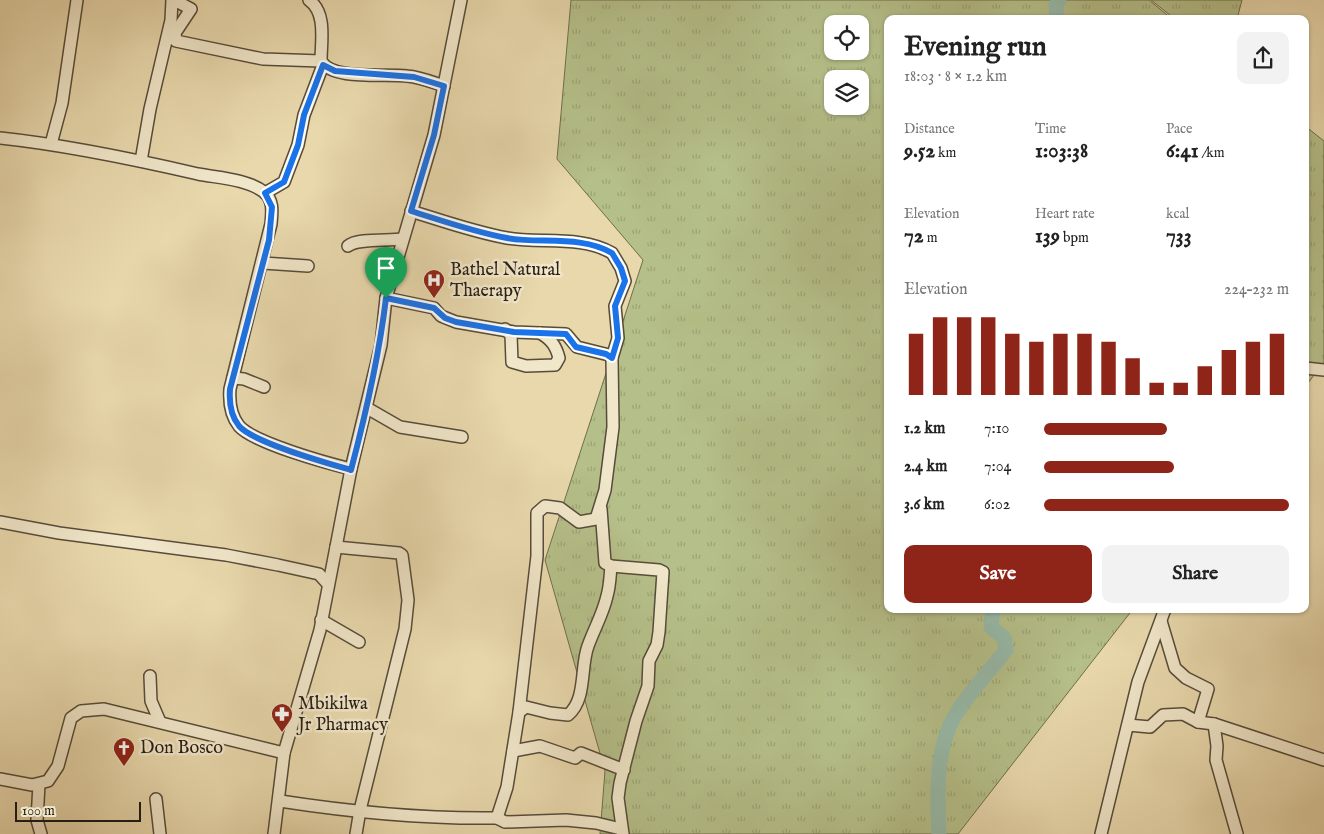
<!DOCTYPE html>
<meta charset="utf-8">
<style>
body{margin:0;font-family:"IM FELL English",serif;background:#f2f2f2;color:#222;height:100vh;display:flex;flex-direction:column;font-size:19px;white-space:nowrap}
*{box-sizing:border-box;margin:0}
p{font-size:16px;color:#767676}
.icon{flex:none;width:28px;height:28px;fill:none;stroke:currentColor;stroke-width:2;stroke-linecap:round;stroke-linejoin:round}
.map{position:relative;flex:1;overflow:hidden}
.panel{position:absolute;left:884px;top:15px;width:425px;height:598px;display:flex;flex-direction:column;background:#fff;border-radius:10px;box-shadow:0 1px 4px #0004}
.panel>*{flex:none}
.controls{position:absolute;left:824px;top:15px;display:grid;gap:10px}
.controls a{display:grid;place-items:center;width:45px;height:45px;border-radius:10px;background:#fff;box-shadow:0 1px 4px #0004;font-size:25px}
.scale{position:absolute;left:15px;bottom:12px;width:126px;box-sizing:border-box;padding-left:5px;border:2px solid #271e14;border-top:0;font-size:14px;line-height:18px;white-space:nowrap;color:#271e14;-webkit-text-stroke:4px #f0e6c9;paint-order:stroke}
.pin{position:absolute;display:grid;place-items:center;width:42px;height:42px;color:#fff;margin:-51px -21px;border-radius:50% 50% 50% 0;rotate:-45deg;box-shadow:0 0 5px #0007}
.pin .icon{rotate:45deg}
.round{display:grid;place-items:center;flex:none;width:52px;height:52px;border-radius:10px;background:#f2f2f2}
.summary{display:flex;align-items:center;justify-content:space-between;height:85px;padding:0 20px}
h1{font-size:28px;font-weight:700;line-height:38px}
.figures{display:grid;grid-template-columns:repeat(3,1fr);gap:8px;height:85px;padding:5px 20px}
.figures div{display:grid;align-content:center}
.figures b{font-size:21px;font-weight:700}
.figures small{font-size:14px;font-weight:400}
.figures p{font-size:14px}
.chart{height:140px;padding:10px 20px}
.chart p{display:flex;justify-content:space-between}
.chart svg{width:100%;height:90px;margin-top:5px;stroke:#8f2418;stroke-width:6}
.primary-button{display:flex;gap:10px;margin-top:auto;padding:10px 20px}
.primary-button a{flex:1;height:58px;border-radius:10px;background:#8f2418;color:#fff;font-size:20px;font-weight:700;line-height:58px;text-align:center}
.primary-button a+a{background:#f2f2f2;color:#222}
ul{padding:0 20px;list-style:none;font-size:16px}
li{display:grid;grid-template-columns:80px 60px 1fr;align-items:center;height:38px}
li i{height:12px;border-radius:6px;background:#8f2418}
.map>svg:first-child{display:block}
.grass{fill:url(#grass-tufts);stroke:#6e6e4e;fill-rule:evenodd}
.lines{fill:none;stroke-linecap:round;stroke-linejoin:round}
.river{stroke:#97baa9;stroke-width:15}
.minor-casing{stroke:#574c3a;stroke-width:14}
.minor{stroke:#f0e6c9;stroke-width:11}
.route-casing{stroke:#fff;stroke-width:10}
.route{stroke:#1a73e8;stroke-width:6}
.labels{text-anchor:middle;dominant-baseline:central;stroke-width:5;stroke-linejoin:round;paint-order:stroke}
.poi-label{font-size:18px;fill:#271e14;stroke:#f0e6c9;text-anchor:start}
</style>
<div class="map">
<svg width="1324" height="834" viewBox="0 0 1324 834">
<defs>
<pattern id="grass-tufts" width="24" height="20" patternUnits="userSpaceOnUse" patternTransform="scale(1.25)"><rect width="24" height="20" fill="#b5bf89"/><path d="M3 7l-1-3M5 7V3M7 7l1-3M15 17l-1-3M17 17v-4M19 17l1-3" fill="none" stroke="#9ca475"/></pattern>
</defs>
<rect width="100%" height="100%" fill="#e8d8ac"/>
<filter id="stains"><feTurbulence type="fractalNoise" baseFrequency=".004" numOctaves="4"/><feColorMatrix values="0 0 0 0 .2 0 0 0 0 .09 0 0 0 0 .02 0 0 0 .5 -.17"/></filter>
<radialGradient id="worn" r=".72"><stop offset=".6" stop-color="#630" stop-opacity="0"/><stop offset="1" stop-color="#630" stop-opacity=".3"/></radialGradient>
<!-- grass -->
<g class="grass">
<path d="M 571,0 L 1149,0 L 1172,19 L 888,19 L 888,609 L 1133,609 L 958,834 L 600,834 L 605,771 L 545,560 L 643,260 L 557,159 ZM 832,24 L 860,24 L 860,51 L 832,51 ZM 832,79 L 860,79 L 860,106 L 832,106 Z"/>
<path d="M 1151,0 L 1242,0 L 1237,19 L 1175,19 Z"/>
<path d="M 1305,126 L 1324,141 L 1324,362 L 1305,387 Z"/>
</g>
<g class="lines">
<!-- river -->
<g class="river">
<path d="M 1057,19 L 1056,5 L 1059,0"/>
<path d="M 939,834 C 937,796 935,747 956,714 C 970,691 990,671 1006,650 L 1004,638 L 991,627 L 993,609"/>
</g>
<!-- minor casing -->
<g class="minor-casing">
<g id="minor">
<path d="M 174,0 L 191,9 L 175,33 L 176,41 L 263,59 L 321,61"/>
<path d="M 309,0 C 327,13 321,41 321,61 C 333,81 385,73 407,76 C 420,77 432,82 444,86"/>
<path d="M 0,138 C 67,145 133,159 198,174 C 219,178 247,179 264,192 C 274,200 272,213 271,224 L 230,389 C 229,402 231,416 239,426 C 254,443 327,463 351,469"/>
<path d="M 51,144 L 62,103 L 77,0"/>
<path d="M 141,161 L 150,109 L 171,20 L 172,0"/>
<path d="M 265,193 L 284,182 L 298,145 L 304,115 L 323,65"/>
<path d="M 411,211 C 443,221 474,232 507,238 C 540,244 581,235 612,253 L 621,268 L 625,281 L 615,306 L 618,338 L 612,358"/>
<path d="M 348,246 C 357,238 388,241 402,239"/>
<path d="M 263,263 L 308,266"/>
<path d="M 386,298 L 434,308 L 441,316 L 456,322 L 514,332 L 566,334 L 577,347 L 609,355 L 612,359 L 613,427 L 605,490 L 596,519 L 579,522 L 560,508 L 545,506 L 537,513 L 537,556 L 519,712 L 507,787 L 497,818"/>
<path d="M 505,329 L 511,335 L 512,362 L 526,366 L 555,365 L 559,358 C 556,346 551,339 540,333"/>
<path d="M 1305,368 L 1324,370"/>
<path d="M 233,378 L 244,379 L 264,387"/>
<path d="M 367,408 L 400,427 L 462,437"/>
<path d="M 601,509 L 605,563 L 611,566 L 659,570 L 663,572 L 659,632 L 657,645 L 649,661 L 648,686 L 636,721 L 620,783 L 618,798 L 623,834"/>
<path d="M 0,522 L 59,533 L 226,555 L 278,565 L 319,574 L 328,584"/>
<path d="M 336,547 L 399,553 L 402,555 L 408,600 L 405,629 L 360,810 L 356,834"/>
<path d="M 321,620 L 359,642"/>
<path d="M 1161,621 L 1175,668 L 1186,678 L 1208,689 L 1198,722"/>
<path d="M 150,676 L 151,701 L 160,722"/>
<path d="M 519,712 L 526,707 L 550,713 L 568,715 C 587,699 580,667 588,646 C 594,629 603,614 607,596 C 610,586 610,576 611,566"/>
<path d="M 1214,724 L 1217,746 L 1216,760 L 1237,834"/>
<path d="M 1128,725 L 1150,727 L 1163,715 L 1183,714 L 1198,722 L 1214,724 L 1324,760"/>
<path d="M 513,751 L 540,746 L 575,758 L 581,753 L 624,770"/>
<path d="M 0,779 L 32,785 L 48,781 L 58,766 L 71,718 L 81,711 L 104,709 L 284,753"/>
<path d="M 39,784 L 37,820 L 41,834"/>
<path d="M 156,799 L 160,834"/>
<path d="M 280,801 C 351,812 425,819 497,818 L 505,822 L 566,820 L 596,823 L 621,829"/>
<path d="M 274,834 L 284,753 L 320,630 L 351,469 L 381,345 L 386,298 L 434,135 L 461,0"/>
<path d="M 1101,834 L 1138,682 L 1165,609"/>
</g>
</g>
<!-- minor -->
<use href="#minor" class="minor"/>
</g>
<g class="lines">
<!-- route casing -->
<g class="route-casing">
<path id="route" d="M 323,65 L 335,71 L 414,77 L 444,86 L 434,135 L 411,211 C 443,221 474,232 507,238 C 541,244 581,235 612,253 L 621,268 L 625,281 L 615,306 L 618,338 L 612,358 L 606,354 L 576,347 L 566,334 L 514,332 L 456,322 L 445,318 L 434,308 L 386,298 C 379,357 366,413 351,470 C 327,463 254,443 239,426 C 231,416 229,402 230,389 L 269,240 L 272,207 L 265,193 L 284,182 L 298,145 L 304,115 Z"/>
</g>
<!-- route -->
<use href="#route" class="route"/>
</g>
<!-- icons -->
<defs>
<g id="hospital-pin" transform="scale(1.125)"><path d="M0 17L-7.5 6A9.5 9.5 0 1 1 7.5 6Z" fill="#8f2418" stroke="#f0e6c9"/><path d="M-5-5h3v3.5h4V-5h3V5h-3V1.5h-4V5h-3Z" fill="#fff"/></g>
<g id="pharmacy-pin" transform="scale(1.125)"><path d="M0 17L-7.5 6A9.5 9.5 0 1 1 7.5 6Z" fill="#8f2418" stroke="#f0e6c9"/><path d="M-2-6h4v4h4v4h-4v4h-4v-4h-4v-4h4Z" fill="#fff"/></g>
<g id="church-pin" transform="scale(1.125)"><path d="M0 17L-7.5 6A9.5 9.5 0 1 1 7.5 6Z" fill="#8f2418" stroke="#f0e6c9"/><path d="M-1.2-6h2.4v3.5h3.3v2.4h-3.3V6h-2.4V-.1h-3.3v-2.4h3.3Z" fill="#fff"/></g>
</defs>
<g fill-rule="evenodd">
<use href="#hospital-pin" x="434" y="280"/>
<use href="#pharmacy-pin" x="282" y="714"/>
<use href="#church-pin" x="124" y="748"/>
</g>
<g class="labels">
<!-- poi labels -->
<g class="poi-label">
<text x="450" y="270">Bathel Natural<tspan x="450" dy="21">Thaerapy</tspan></text>
<text x="298" y="704">Mbikilwa<tspan x="298" dy="21">Jr Pharmacy</tspan></text>
<text x="140" y="748">Don Bosco</text>
</g>
</g>
<rect width="100%" height="100%" filter="url(#stains)"/>
<rect width="100%" height="100%" fill="url(#worn)"/>
</svg>
<div class="controls">
<a><svg class="icon" aria-label="locate" viewBox="0 0 24 24"><circle cx="12" cy="12" r="6"/><path d="M12 2v4M12 18v4M2 12h4M18 12h4"/></svg></a>
<a><svg class="icon" aria-label="layers" viewBox="0 0 24 24"><path d="M12 4l9 5-9 5-9-5zM3 14l9 5 9-5"/></svg></a>
</div>
<div class="scale">100 m</div>
<div class="pin" style="left:386px;top:298px;background:#1e9e55"><svg class="icon" aria-label="arrive" viewBox="0 0 24 24"><path d="M6 21V4h12l-3 4 3 4H6"/></svg></div>
<section class="panel">
<div class="summary"><div><h1>Evening run</h1><p>18:03 · 8 × 1.2 km</p></div><a class="round"><svg class="icon" aria-label="share" viewBox="0 0 24 24"><path d="M12 15V3M7 8l5-5 5 5M5 13v7h14v-7"/></svg></a></div>
<div class="figures">
<div><p>Distance</p><b>9.52<small> km</small></b></div>
<div><p>Time</p><b>1:03:38</b></div>
<div><p>Pace</p><b>6:41<small> /km</small></b></div>
</div>
<div class="figures">
<div><p>Elevation</p><b>72<small> m</small></b></div>
<div><p>Heart rate</p><b>139<small> bpm</small></b></div>
<div><p>kcal</p><b>733</b></div>
</div>
<div class="chart"><p><span>Elevation</span>224–232 m</p>
<svg viewBox="0 0 160 44" preserveAspectRatio="none"><path d="M5 44V14M15 44V6M25 44V6M35 44V6M45 44V14M55 44V18M65 44V14M75 44V14M85 44V18M95 44V26M105 44V38M115 44V38M125 44V30M135 44V22M145 44V18M155 44V14"/></svg>
</div>
<ul>
<li><b>1.2 km</b>7:10<i style="width:50%"></i></li>
<li><b>2.4 km</b>7:04<i style="width:53%"></i></li>
<li><b>3.6 km</b>6:02<i style="width:100%"></i></li>
</ul>
<div class="primary-button"><a>Save</a><a>Share</a></div>
</section>
</div>
